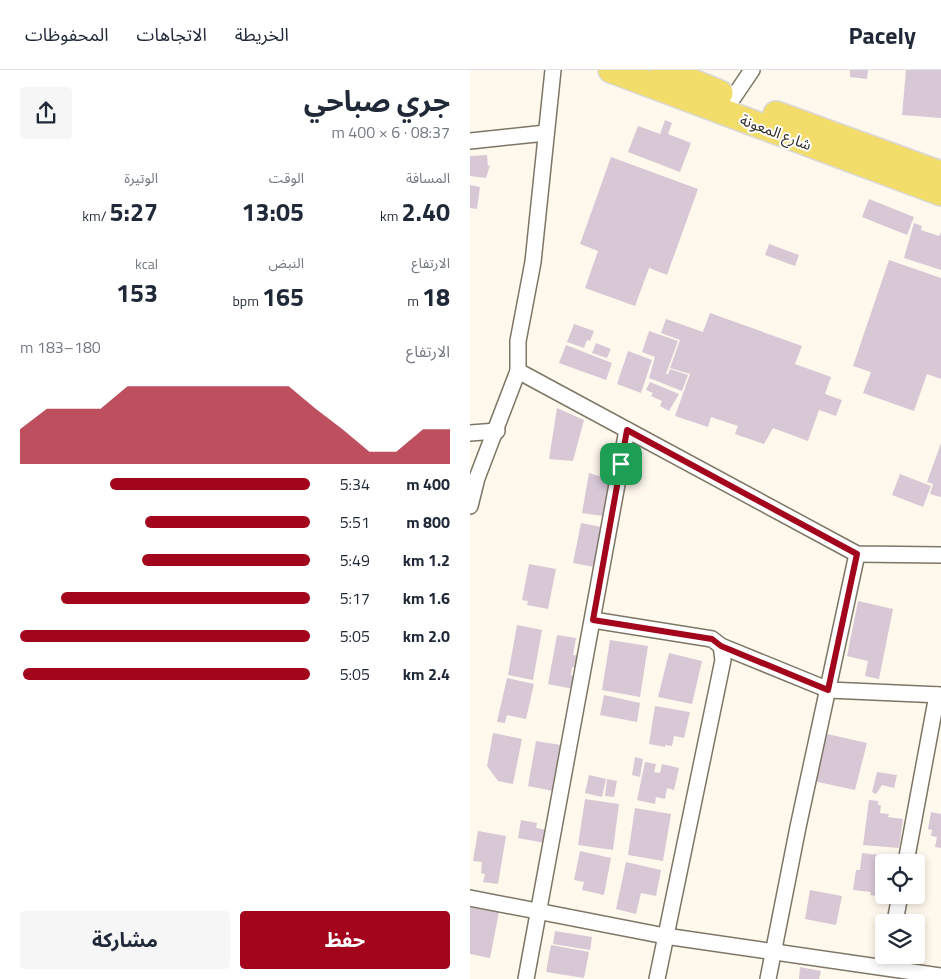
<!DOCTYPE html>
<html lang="ar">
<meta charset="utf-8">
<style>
body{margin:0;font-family:"Titillium Web","Noto Sans Arabic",sans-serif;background:#f6f6f7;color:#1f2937;direction:rtl;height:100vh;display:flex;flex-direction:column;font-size:19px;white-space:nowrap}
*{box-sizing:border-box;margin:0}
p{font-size:16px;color:#747a83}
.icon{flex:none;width:28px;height:28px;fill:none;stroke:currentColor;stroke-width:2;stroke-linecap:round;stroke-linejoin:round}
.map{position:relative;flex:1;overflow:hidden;direction:ltr}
.drawer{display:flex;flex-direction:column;background:#fff;width:470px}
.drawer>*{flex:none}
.controls{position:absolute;left:405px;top:784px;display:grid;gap:10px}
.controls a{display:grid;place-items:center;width:50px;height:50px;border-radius:5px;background:#fff;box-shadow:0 2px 8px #0003;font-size:25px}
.pin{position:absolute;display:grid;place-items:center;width:42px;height:42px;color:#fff;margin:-21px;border-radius:10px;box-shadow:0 2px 8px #0006}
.round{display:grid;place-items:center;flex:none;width:52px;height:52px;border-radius:5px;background:#f6f6f7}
.headline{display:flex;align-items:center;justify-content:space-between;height:85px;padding:0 20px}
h1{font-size:28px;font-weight:700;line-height:38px}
.figures{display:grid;grid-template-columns:repeat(3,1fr);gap:8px;height:85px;padding:5px 20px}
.figures div{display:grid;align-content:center}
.figures b{font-size:25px;font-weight:700}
.figures small{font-size:14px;font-weight:400}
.figures p{font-size:14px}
.chart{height:140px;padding:10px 20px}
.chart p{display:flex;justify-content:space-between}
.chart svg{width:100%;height:90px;margin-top:5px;fill:#a2051c;opacity:.7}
.cta{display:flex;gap:10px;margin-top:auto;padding:10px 20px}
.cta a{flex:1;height:58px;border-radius:5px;background:#a2051c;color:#fff;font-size:20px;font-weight:700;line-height:58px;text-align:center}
.cta a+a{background:#f6f6f7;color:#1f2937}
ul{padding:0 20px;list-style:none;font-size:16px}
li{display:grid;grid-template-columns:80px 60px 1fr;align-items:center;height:38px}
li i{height:12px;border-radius:6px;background:#a2051c}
header{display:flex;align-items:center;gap:30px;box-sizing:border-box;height:70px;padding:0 25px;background:#fff;border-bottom:1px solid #e0e1e3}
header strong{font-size:24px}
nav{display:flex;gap:28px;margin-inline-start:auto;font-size:18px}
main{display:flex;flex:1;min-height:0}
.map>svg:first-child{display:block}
.building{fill:#d8c8d6}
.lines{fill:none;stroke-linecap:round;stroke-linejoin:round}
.minor-casing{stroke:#7e7665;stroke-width:18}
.trunk-casing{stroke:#dad9d8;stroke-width:28}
.minor{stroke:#fff;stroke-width:15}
.trunk{stroke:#f2dc6a;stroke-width:25}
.route-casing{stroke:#fff;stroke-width:10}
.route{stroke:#a2051c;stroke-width:6}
.labels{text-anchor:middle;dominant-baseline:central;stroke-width:4;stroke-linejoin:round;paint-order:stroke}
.street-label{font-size:15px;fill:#322e27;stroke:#fff}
</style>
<header>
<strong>Pacely</strong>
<nav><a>الخريطة</a><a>الاتجاهات</a><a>المحفوظات</a></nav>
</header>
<main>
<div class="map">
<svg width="471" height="909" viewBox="0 0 471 909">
<rect width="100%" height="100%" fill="#fef8ed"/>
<!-- building -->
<g class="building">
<path d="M 380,0 L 398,0 L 397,9 L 380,7 Z"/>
<path d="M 436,0 L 471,0 L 471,48 L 432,45 Z"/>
<path d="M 195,50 L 202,53 L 198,64 L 221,73 L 210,102 L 158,82 L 168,56 L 190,64 Z"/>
<path d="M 17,85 L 18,96 L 20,95 L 16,108 L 0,106 L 0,86 Z"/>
<path d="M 141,87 L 228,119 L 197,205 L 179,198 L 165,236 L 115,218 L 128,181 L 110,174 Z"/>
<path d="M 0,115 L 10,117 L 7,139 L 0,138 Z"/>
<path d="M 399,129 L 444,147 L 437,165 L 392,147 Z"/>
<path d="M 444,153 L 452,156 L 451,160 L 469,166 L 471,162 L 471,200 L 434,188 Z"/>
<path d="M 299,174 L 329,185 L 325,196 L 295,185 Z"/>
<path d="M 419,190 L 471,208 L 471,309 L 457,304 L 444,341 L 393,323 L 401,302 L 383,296 Z"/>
<path d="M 240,243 L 332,276 L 325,294 L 361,307 L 355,324 L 372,330 L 366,346 L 349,340 L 338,371 L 303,358 L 294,374 L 265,364 L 268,356 L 241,347 L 238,357 L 205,346 L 220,304 L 200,298 L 210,270 L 191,263 L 196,249 L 233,262 Z"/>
<path d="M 104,254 L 124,261 L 120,271 L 117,270 L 114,278 L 97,272 Z"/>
<path d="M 179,261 L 208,271 L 196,304 L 198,304 L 200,299 L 218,305 L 212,321 L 179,308 L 185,287 L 172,282 Z"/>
<path d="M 126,273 L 141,279 L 137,288 L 122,283 Z"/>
<path d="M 96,275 L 142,293 L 136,310 L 89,293 Z"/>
<path d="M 158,281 L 182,290 L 171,323 L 147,314 Z"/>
<path d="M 180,312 L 209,324 L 199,341 L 190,336 L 192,331 L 181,326 L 183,323 L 176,320 Z"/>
<path d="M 87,338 L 114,350 L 103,391 L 79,389 Z"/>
<path d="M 471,373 L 471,426 L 470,427 L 460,424 L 463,414 L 457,412 Z"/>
<path d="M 119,403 L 135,408 L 135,406 L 146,408 L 140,447 L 112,443 Z"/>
<path d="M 430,404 L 461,416 L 453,437 L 422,425 Z"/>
<path d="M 111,453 L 137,458 L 135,466 L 130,465 L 124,497 L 103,493 Z"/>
<path d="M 59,494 L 86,499 L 78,539 L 57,535 L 58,531 L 52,530 Z"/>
<path d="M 388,531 L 423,539 L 409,609 L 395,606 L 398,591 L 377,586 Z"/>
<path d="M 47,555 L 72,560 L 63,610 L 38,605 Z"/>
<path d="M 87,565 L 106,568 L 103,585 L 110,586 L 108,598 L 102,597 L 101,605 L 105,606 L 103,619 L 78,614 Z"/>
<path d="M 140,570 L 178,576 L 170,627 L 132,620 Z"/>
<path d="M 199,583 L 232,591 L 222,634 L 188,627 Z"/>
<path d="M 37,608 L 64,614 L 56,649 L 37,645 L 35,653 L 27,652 Z"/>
<path d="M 134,625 L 170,633 L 167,652 L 130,645 Z"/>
<path d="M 185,636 L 220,642 L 214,668 L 204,666 L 202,676 L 195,675 L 195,677 L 179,674 Z"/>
<path d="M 23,663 L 52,669 L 43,714 L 28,711 L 17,696 Z"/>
<path d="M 353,663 L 397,673 L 385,720 L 343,711 Z"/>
<path d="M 66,671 L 91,675 L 83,721 L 58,716 Z"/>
<path d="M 165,687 L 173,689 L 170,707 L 162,705 Z"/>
<path d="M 175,692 L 186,694 L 184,702 L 190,703 L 192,694 L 209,698 L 204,720 L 197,718 L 195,729 L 186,727 L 185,734 L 167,730 Z"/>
<path d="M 407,702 L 427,705 L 424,718 L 412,715 L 406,724 L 402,722 Z"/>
<path d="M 119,705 L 136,709 L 132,727 L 115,723 Z"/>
<path d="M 137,709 L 147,711 L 144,727 L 135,726 Z"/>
<path d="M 115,729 L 149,734 L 143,780 L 108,775 Z"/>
<path d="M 399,730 L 408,731 L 408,735 L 411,735 L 410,743 L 419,744 L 418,747 L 433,749 L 429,778 L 393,775 Z"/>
<path d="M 165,738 L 201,744 L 193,791 L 158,785 Z"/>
<path d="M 461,742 L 471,744 L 471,778 L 465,777 L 467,767 L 461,766 L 462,760 L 458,759 Z"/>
<path d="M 51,750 L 67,753 L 66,758 L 77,760 L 75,773 L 48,768 Z"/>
<path d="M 8,761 L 36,766 L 28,814 L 13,812 L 15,804 L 11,803 L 12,792 L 3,791 Z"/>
<path d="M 110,781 L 141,788 L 134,825 L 112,820 L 114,812 L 104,810 Z"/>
<path d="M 392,783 L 419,786 L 419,792 L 414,792 L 414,805 L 407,804 L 407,807 L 414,808 L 414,827 L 400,825 L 401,822 L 383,820 L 386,800 L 390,800 Z"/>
<path d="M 156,792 L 191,800 L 186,826 L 171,823 L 166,844 L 146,839 Z"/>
<path d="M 340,820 L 372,826 L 366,855 L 335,849 Z"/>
<path d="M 0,837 L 29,842 L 20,888 L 0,884 Z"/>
<path d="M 85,861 L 122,867 L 120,880 L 83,874 Z"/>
<path d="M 81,875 L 119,882 L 114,908 L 76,902 Z"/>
<path d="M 330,897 L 351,901 L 349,909 L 329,909 Z"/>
</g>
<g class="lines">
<!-- minor casing -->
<g class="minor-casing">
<g id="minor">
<path d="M 263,28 L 282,0"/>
<path d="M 0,71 L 76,63"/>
<path d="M 48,301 L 387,484 L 471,485"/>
<path d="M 0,363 L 27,361"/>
<path d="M 0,436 L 7,408 L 48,301 L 48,271 L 63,192 L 83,0"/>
<path d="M 123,550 L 242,569 L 251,576 L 253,590 L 187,909"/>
<path d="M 251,576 L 359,620 L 471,625"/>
<path d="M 436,792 L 467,625"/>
<path d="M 0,828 L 195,866 L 471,906"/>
<path d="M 425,852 L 430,825"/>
<path d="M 56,909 L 157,360"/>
<path d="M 298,909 L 328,757 L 387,484"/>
</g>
</g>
<!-- trunk casing -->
<g class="trunk-casing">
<g id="trunk">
<path d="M 141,0 L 471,123"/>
<path d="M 193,0 L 250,23"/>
<path d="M 306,44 L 471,104"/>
</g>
</g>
<!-- minor -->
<use href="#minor" class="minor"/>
<!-- trunk -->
<use href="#trunk" class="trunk"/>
</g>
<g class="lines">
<!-- route casing -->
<g class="route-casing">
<path id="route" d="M 157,360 L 387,484 L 358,620 L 251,576 L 242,569 L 123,550 Z"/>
</g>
<!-- route -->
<use href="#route" class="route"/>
</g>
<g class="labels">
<!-- street labels -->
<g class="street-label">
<text transform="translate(306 62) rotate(21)">شارع المعونة</text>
</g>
</g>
</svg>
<div class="controls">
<a><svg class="icon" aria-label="locate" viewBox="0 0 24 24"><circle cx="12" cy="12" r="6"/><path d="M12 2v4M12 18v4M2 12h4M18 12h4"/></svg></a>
<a><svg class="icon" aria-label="layers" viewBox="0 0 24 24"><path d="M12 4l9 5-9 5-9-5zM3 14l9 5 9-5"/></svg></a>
</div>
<div class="pin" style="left:151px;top:394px;background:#1e9e55"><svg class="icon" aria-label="arrive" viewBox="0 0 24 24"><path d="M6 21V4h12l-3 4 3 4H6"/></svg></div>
</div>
<section class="drawer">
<div class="headline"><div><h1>جري صباحي</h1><p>08:37 · 6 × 400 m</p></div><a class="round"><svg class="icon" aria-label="share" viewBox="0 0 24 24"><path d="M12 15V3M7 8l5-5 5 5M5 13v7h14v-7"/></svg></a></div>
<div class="figures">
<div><p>المسافة</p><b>2.40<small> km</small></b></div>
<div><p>الوقت</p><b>13:05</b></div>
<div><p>الوتيرة</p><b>5:27<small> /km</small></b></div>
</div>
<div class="figures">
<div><p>الارتفاع</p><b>18<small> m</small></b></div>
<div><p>النبض</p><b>165<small> bpm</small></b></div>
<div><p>kcal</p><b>153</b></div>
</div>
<div class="chart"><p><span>الارتفاع</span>180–183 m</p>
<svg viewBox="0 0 160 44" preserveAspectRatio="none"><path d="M0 44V27L10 17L20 17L30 17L40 6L50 6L60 6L70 6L80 6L90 6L100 6L110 17L120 27L130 38L140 38L150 27L160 27V44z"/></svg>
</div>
<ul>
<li><b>400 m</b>5:34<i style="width:69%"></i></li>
<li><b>800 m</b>5:51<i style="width:57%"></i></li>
<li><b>1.2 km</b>5:49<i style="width:58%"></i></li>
<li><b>1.6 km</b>5:17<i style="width:86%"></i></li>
<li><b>2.0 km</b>5:05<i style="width:100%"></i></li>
<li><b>2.4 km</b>5:05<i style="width:99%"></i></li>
</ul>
<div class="cta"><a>حفظ</a><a>مشاركة</a></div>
</section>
</main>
